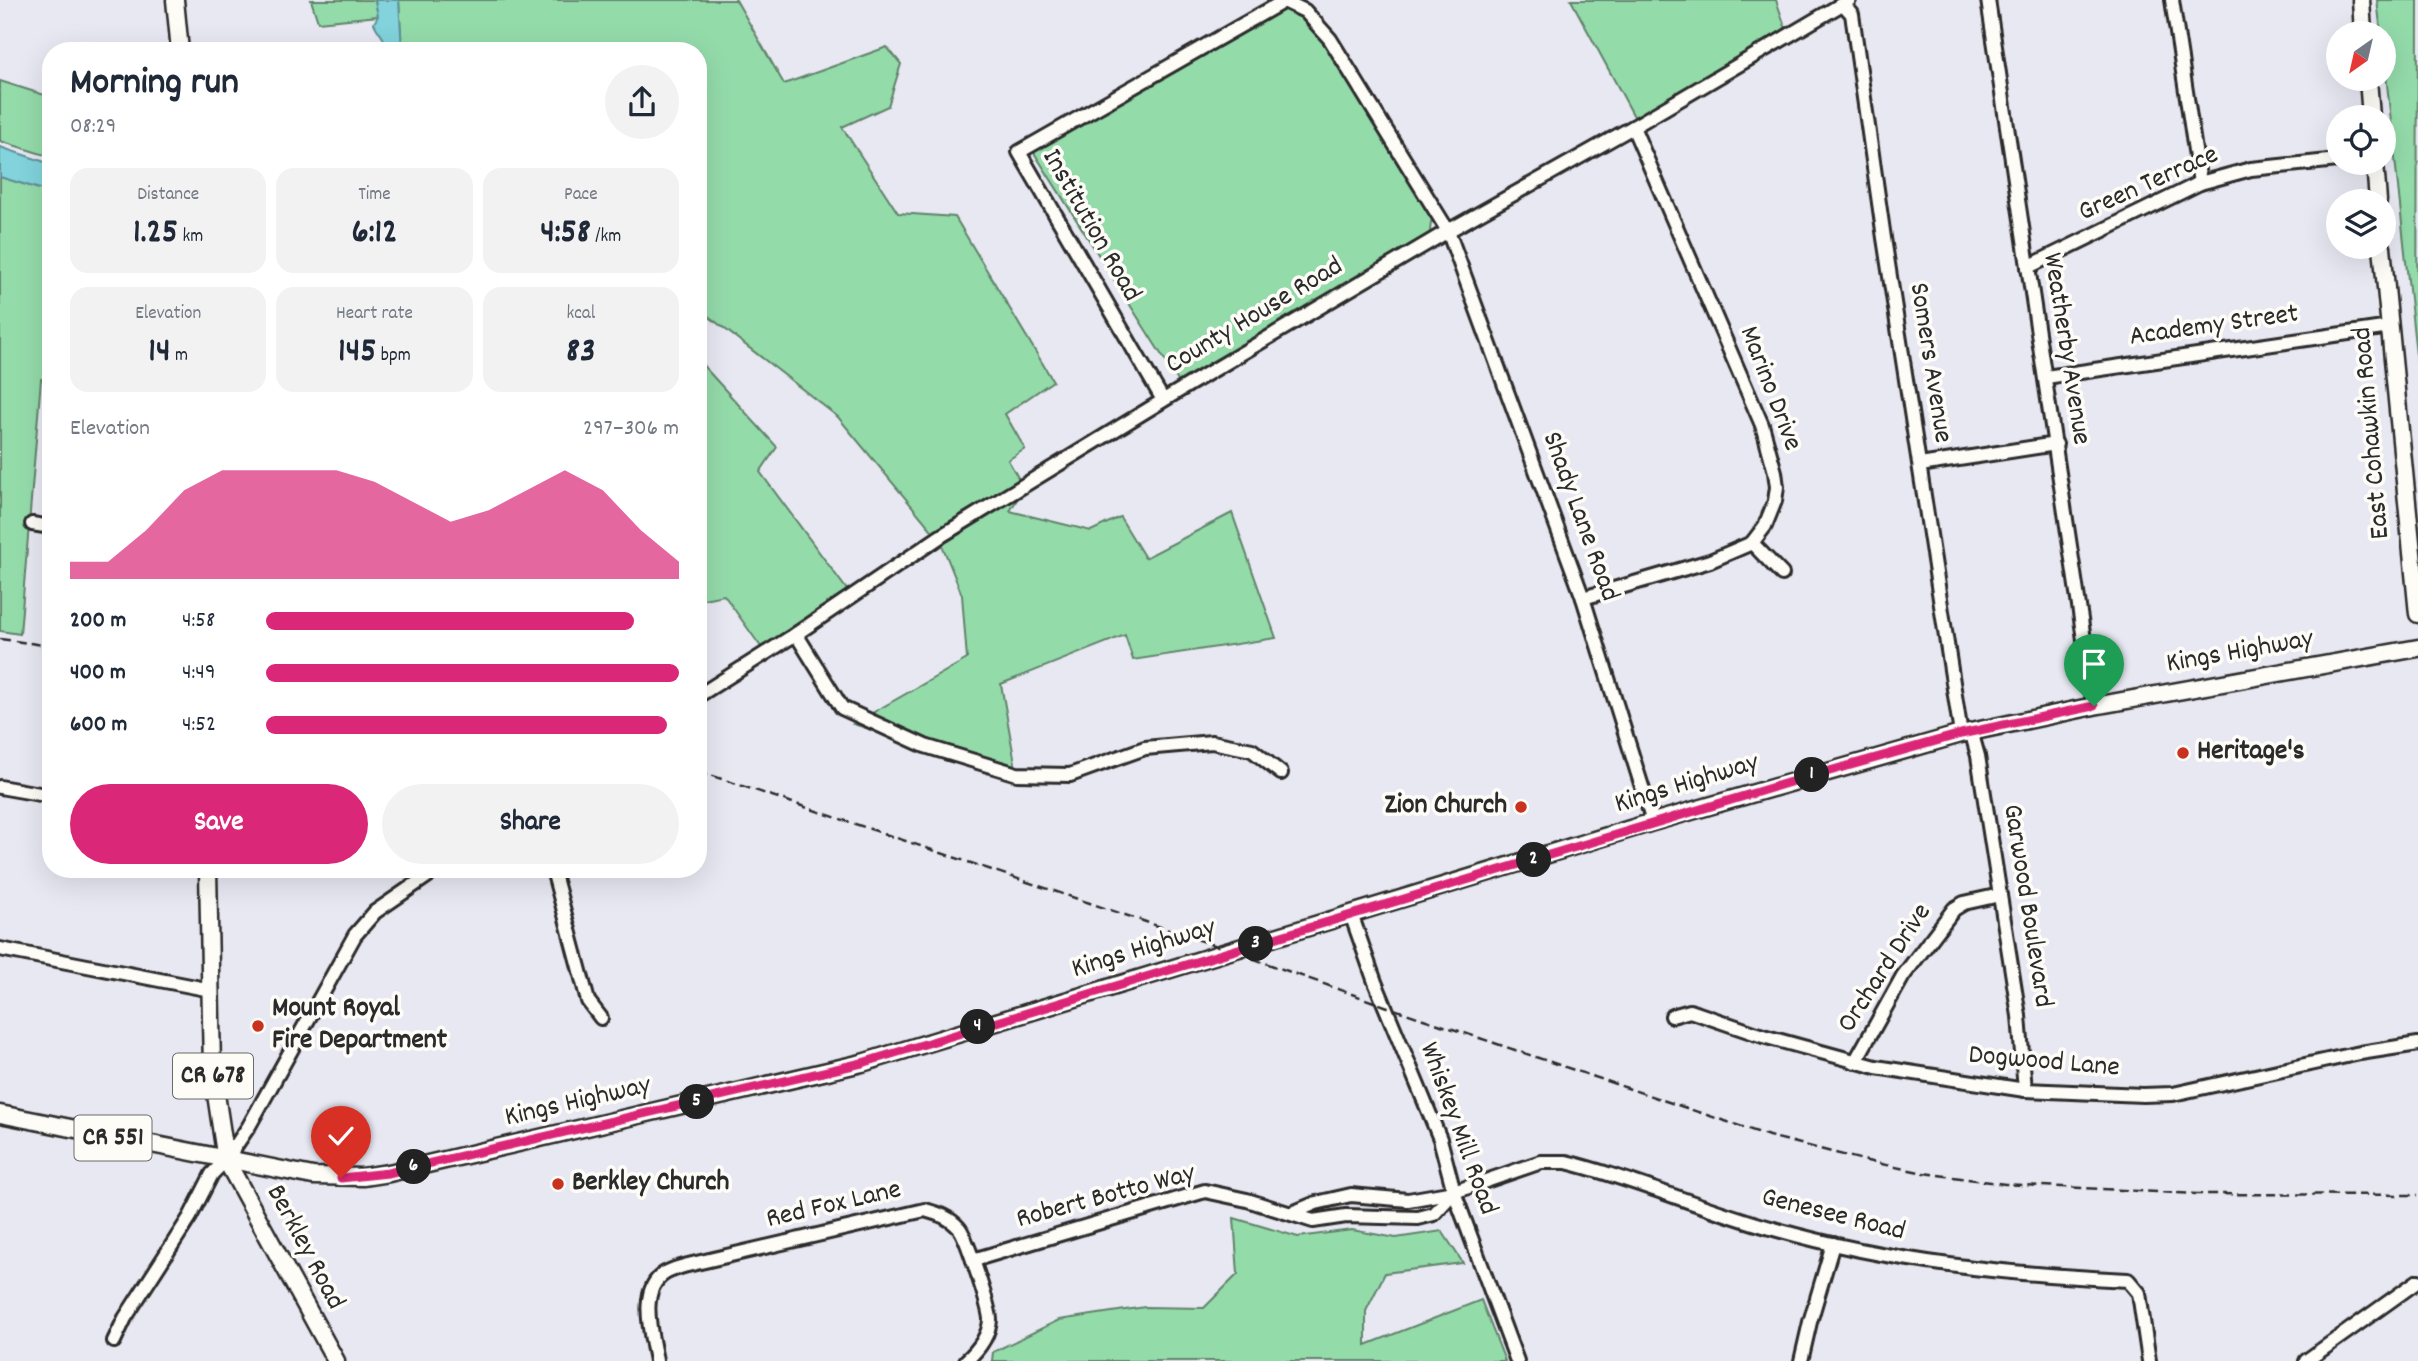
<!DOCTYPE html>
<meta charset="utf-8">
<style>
body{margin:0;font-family:Dekko,sans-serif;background:#f2f2f3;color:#1f2937;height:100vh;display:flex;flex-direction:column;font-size:26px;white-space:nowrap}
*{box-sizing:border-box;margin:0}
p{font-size:23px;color:#747a83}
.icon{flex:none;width:38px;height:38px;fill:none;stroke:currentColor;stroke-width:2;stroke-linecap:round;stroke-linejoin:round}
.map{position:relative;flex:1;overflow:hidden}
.sheet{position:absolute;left:42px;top:42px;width:665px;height:836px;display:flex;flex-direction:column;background:#fff;border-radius:28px;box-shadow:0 7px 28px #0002}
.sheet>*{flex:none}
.needle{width:46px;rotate:214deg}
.tools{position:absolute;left:2326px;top:21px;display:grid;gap:14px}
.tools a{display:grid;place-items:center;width:70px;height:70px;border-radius:50%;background:#fff;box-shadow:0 7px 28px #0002;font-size:35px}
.pin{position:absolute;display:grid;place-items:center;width:60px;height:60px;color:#fff;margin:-72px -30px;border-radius:50% 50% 50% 0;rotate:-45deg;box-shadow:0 0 7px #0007}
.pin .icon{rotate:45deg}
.km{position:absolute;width:35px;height:35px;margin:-18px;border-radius:50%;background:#222;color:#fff;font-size:19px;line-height:35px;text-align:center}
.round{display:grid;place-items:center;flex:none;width:74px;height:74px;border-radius:37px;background:#f2f2f3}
.overview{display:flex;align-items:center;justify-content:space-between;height:119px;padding:0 28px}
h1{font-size:38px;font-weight:700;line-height:52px}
.metrics{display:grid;grid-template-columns:repeat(3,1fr);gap:10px;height:119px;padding:7px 28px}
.metrics div{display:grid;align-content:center;border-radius:18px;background:#f2f2f3;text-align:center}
.metrics b{font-size:35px;font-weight:700}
.metrics small{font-size:19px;font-weight:400}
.metrics p{font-size:19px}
.chart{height:196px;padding:14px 28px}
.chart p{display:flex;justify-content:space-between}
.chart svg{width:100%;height:126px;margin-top:7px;fill:#db2777;opacity:.7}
.cta{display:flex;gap:14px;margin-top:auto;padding:14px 28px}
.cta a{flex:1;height:80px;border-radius:42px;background:#db2777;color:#fff;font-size:28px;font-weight:700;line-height:80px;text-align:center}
.cta a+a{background:#f2f2f3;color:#1f2937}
ul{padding:0 28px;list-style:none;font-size:23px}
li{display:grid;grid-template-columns:112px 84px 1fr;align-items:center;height:52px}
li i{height:18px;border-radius:9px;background:#db2777}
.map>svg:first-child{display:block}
.green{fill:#94dbaa;stroke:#60836a;stroke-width:2}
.water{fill:#82d3dc;stroke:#5f9095;stroke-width:2}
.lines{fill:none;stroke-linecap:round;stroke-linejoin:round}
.minor-casing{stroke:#2b2b2b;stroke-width:18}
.major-casing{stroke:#2b2b2b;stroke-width:21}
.minor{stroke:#fdfcf7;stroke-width:12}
.major{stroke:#fdfcf7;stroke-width:16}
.rail{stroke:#2b2b2b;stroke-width:2.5;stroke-dasharray:10 5;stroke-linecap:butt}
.route-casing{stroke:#fff;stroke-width:14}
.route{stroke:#db2777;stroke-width:9}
.poi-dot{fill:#c8321e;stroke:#fdfcf7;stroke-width:2.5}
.labels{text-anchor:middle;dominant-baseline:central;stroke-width:7;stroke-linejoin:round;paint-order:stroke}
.shield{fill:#fdfcf7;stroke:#6a6a68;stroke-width:2}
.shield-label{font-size:26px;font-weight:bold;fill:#2b2b2b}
.street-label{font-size:28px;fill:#2b2b2b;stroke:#fdfcf7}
.poi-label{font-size:28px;font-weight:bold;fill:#2b2b2b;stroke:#fdfcf7;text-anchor:start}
</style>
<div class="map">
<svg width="2418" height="1361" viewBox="0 0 2418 1361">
<rect width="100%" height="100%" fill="#e8e8f3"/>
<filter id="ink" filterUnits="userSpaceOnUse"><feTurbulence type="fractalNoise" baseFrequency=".0143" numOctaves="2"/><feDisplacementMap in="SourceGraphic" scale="14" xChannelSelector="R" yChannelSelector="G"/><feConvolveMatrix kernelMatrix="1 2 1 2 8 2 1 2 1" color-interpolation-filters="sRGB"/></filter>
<g filter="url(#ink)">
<!-- green -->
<g class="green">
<path d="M 311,0 L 375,0 L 378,16 L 318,22 Z"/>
<path d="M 399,0 L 736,0 L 784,84 L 887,47 L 901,64 L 888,106 L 842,127 L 898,213 L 955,217 L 1053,381 L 1005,414 L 1025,449 L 1008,460 L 1024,488 L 1010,511 L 1091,531 L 1120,517 L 1145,558 L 1232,513 L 1276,638 L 1133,660 L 1125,635 L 1001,684 L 1017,774 L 853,724 L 967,659 L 962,595 L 940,540 L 838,417 L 698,308 L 698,51 L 402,51 Z"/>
<path d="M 1571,0 L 1776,0 L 1788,35 L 1637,122 Z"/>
<path d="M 2377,0 L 2418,0 L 2417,364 L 2384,56 L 2384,33 L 2381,33 Z"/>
<path d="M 1288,5 L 1330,44 L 1436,219 L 1431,222 L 1429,241 L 1183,389 L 1033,151 Z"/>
<path d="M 0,81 L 51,97 L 51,157 L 0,141 Z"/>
<path d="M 0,177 L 43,190 L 51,195 L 51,382 L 41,379 L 20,634 L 0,631 Z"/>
<path d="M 698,360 L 777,447 L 760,472 L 853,598 L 766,654 L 724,595 L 698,600 Z"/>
<path d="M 1234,1218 L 1298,1237 L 1352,1230 L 1396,1238 L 1442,1231 L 1463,1263 L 1385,1273 L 1366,1311 L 1366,1345 L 1481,1300 L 1505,1361 L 992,1361 L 993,1352 L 1059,1320 L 1145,1307 L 1204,1308 L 1238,1274 Z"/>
</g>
<!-- water -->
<g class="water">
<path d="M 375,0 L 399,0 L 402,51 L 384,51 C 388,38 378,34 374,23 L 378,16 Z"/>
<path d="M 0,147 L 51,164 L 51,195 L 43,190 L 0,177 Z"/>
</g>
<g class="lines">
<!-- minor casing -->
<g class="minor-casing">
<g id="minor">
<path d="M 1988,0 L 2094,706"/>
<path d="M 2172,0 L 2200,183"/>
<path d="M 1843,4 L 1852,14 L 1884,238 L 1961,734"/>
<path d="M 2028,267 L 2200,183 L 2251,169 L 2338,160"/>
<path d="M 2046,377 L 2390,327"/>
<path d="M 1163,400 L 1019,152 L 1284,1 L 1305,11 L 1330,39 L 1448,231 L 1583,598 L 1653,822"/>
<path d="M 1920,465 L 2056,444"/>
<path d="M 32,524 L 51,527"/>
<path d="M 1752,543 L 1782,574"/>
<path d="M 1583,598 L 1710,561 L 1752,543 L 1765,526 L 1775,501 L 1777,487 L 1775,472 L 1762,425 L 1633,127"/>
<path d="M 796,634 L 842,708 L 925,746 L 1017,774 L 1070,775 L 1145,748 L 1212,742 L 1252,750 L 1281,773"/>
<path d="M 698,696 L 796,634 L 941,536 L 1190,384 L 1448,231 L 1633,127 L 1849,0"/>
<path d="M 1971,731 L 1978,756 L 2019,1016 L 2025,1090"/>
<path d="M 0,787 L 51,796"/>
<path d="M 553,870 L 588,1001 L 601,1018"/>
<path d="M 1351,914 L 1375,982 L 1440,1139 L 1454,1192 L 1517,1361"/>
<path d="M 0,949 L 211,990"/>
<path d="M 1672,1016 L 1690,1011 L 1763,1036 L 1876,1067 L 2025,1090 L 2143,1095 L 2173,1094 L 2360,1053 L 2418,1044"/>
<path d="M 1855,1062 L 1903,976 L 1954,909 L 1964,903 L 2000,895"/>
<path d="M 1292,1213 L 1316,1203 L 1351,1195 L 1408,1200 L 1454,1192 L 1541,1162 L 1566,1162 C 1636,1179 1704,1210 1774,1229 C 1893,1263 2005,1274 2128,1280 L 2139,1293 L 2149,1361"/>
<path d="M 973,1260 L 1205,1191 L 1247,1200 L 1313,1221 L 1346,1216 L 1418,1218 L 1434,1214 L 1454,1192"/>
<path d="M 114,1341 L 125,1318 L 190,1217 L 212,1174 L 226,1160 L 249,1126 L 355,935 L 375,912 L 436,870"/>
<path d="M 656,1361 C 652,1336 637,1290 665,1273 C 673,1269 683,1266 692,1264 L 925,1210 C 939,1214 949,1217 959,1228 C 966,1235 990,1309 990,1320 C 989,1336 977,1351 966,1361"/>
<path d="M 1801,1361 L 1810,1322 L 1833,1244"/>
<path d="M 2306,1361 L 2418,1281"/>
</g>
</g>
<!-- major casing -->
<g class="major-casing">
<g id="major">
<path d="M 175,0 L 180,51"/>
<path d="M 2361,0 L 2363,33"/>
<path d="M 2368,79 L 2371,117"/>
<path d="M 2375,163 L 2378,201"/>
<path d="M 2382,247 L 2418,614"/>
<path d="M 208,870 L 212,1068 L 226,1160 L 336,1361"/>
<path d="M 0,1114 L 313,1176 L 363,1177 L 389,1173 L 862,1063 L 1653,822 L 1961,734 L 2094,706 L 2418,648"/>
</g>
</g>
<!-- minor -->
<use href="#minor" class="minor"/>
<!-- major -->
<use href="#major" class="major"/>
<!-- rail -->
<g class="rail">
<path d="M 0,639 L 51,646"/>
<path d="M 698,771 L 1232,951 L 1385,1006 L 1769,1136 L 1867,1161 L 1924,1173 L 2005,1184 L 2197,1194 L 2418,1195"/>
</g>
</g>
</g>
<g class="lines" filter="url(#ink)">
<!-- route casing -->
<g class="route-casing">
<path id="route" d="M 341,1178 L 388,1173 L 862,1063 L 1787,783 L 1961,734 L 2094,706"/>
</g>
<!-- route -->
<use href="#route" class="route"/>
</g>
<!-- markers -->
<g class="poi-dot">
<circle cx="2183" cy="753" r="7"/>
<circle cx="1521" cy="807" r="7"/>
<circle cx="258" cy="1026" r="7"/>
<circle cx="558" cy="1184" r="7"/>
</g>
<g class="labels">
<!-- shield labels -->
<g class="shield">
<rect x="173" y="1053.5" width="80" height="45" rx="5"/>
<rect x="74.5" y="1115.5" width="77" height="45" rx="5"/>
</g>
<g class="shield-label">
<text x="213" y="1076">CR 678</text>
<text x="113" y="1138">CR 551</text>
</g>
<!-- street labels -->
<g class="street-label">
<text transform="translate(2149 185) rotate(-24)">Green Terrace</text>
<text transform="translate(1090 226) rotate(60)">Institution Road</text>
<text transform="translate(1255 317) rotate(-31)">County House Road</text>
<text transform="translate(2214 327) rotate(-8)">Academy Street</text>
<text transform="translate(2065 349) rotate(81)">Weatherby Avenue</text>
<text transform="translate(1929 363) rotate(81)">Somers Avenue</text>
<text transform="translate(1769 389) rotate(69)">Marino Drive</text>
<text transform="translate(2373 433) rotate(-95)">East Cohawkin Road</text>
<text transform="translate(1579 517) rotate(70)">Shady Lane Road</text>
<text transform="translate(2240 653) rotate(-10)">Kings Highway</text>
<text transform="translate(1687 785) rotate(-17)">Kings Highway</text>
<text transform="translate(2026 906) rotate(81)">Garwood Boulevard</text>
<text transform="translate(1144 950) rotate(-17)">Kings Highway</text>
<text transform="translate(1886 969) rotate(-57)">Orchard Drive</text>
<text transform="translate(2044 1063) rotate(5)">Dogwood Lane</text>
<text transform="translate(578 1103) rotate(-13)">Kings Highway</text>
<text transform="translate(1457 1129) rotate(70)">Whiskey Mill Road</text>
<text transform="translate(1106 1198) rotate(-15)">Robert Botto Way</text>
<text transform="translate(834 1206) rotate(-13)">Red Fox Lane</text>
<text transform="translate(1833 1216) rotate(14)">Genesee Road</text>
<text transform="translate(304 1248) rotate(62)">Berkley Road</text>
</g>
<!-- poi labels -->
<g class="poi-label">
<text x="2197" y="753">Heritage's</text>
<text x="1507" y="807" text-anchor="end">Zion Church</text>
<text x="272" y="1010">Mount Royal<tspan x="272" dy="32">Fire Department</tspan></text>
<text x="572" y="1184">Berkley Church</text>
</g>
</g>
</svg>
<div class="tools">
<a><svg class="needle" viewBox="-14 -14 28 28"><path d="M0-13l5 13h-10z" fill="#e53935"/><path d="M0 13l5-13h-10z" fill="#747a83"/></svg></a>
<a><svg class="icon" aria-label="locate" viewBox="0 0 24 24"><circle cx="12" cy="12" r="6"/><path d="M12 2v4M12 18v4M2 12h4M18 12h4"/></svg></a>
<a><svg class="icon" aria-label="layers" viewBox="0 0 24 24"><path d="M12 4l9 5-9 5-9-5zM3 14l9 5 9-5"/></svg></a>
</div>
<div class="pin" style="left:2094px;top:706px;background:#1e9e55"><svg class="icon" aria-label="arrive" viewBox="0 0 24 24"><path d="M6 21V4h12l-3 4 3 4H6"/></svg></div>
<div class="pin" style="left:341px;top:1178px;background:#d93025"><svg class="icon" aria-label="check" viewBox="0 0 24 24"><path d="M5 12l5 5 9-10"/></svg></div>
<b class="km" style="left:1812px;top:775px">1</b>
<b class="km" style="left:1534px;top:860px">2</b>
<b class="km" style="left:1256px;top:944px">3</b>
<b class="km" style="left:978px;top:1027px">4</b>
<b class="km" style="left:697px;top:1102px">5</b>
<b class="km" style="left:414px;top:1167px">6</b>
<section class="sheet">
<div class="overview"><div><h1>Morning run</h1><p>08:29</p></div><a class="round"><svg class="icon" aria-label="share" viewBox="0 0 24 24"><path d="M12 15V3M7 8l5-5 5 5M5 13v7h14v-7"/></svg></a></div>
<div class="metrics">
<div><p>Distance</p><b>1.25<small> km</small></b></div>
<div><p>Time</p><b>6:12</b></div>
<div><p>Pace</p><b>4:58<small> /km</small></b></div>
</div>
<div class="metrics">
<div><p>Elevation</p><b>14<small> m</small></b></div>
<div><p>Heart rate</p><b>145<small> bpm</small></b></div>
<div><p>kcal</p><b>83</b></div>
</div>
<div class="chart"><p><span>Elevation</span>297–306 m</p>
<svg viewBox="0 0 160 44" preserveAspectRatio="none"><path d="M0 44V38L10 38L20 27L30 13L40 6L50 6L60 6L70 6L80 10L90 17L100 24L110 20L120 13L130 6L140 13L150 27L160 38V44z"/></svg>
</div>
<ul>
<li><b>200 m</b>4:58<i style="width:89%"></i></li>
<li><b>400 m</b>4:49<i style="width:100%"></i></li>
<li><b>600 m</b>4:52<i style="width:97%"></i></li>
</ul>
<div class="cta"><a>Save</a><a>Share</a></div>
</section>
</div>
